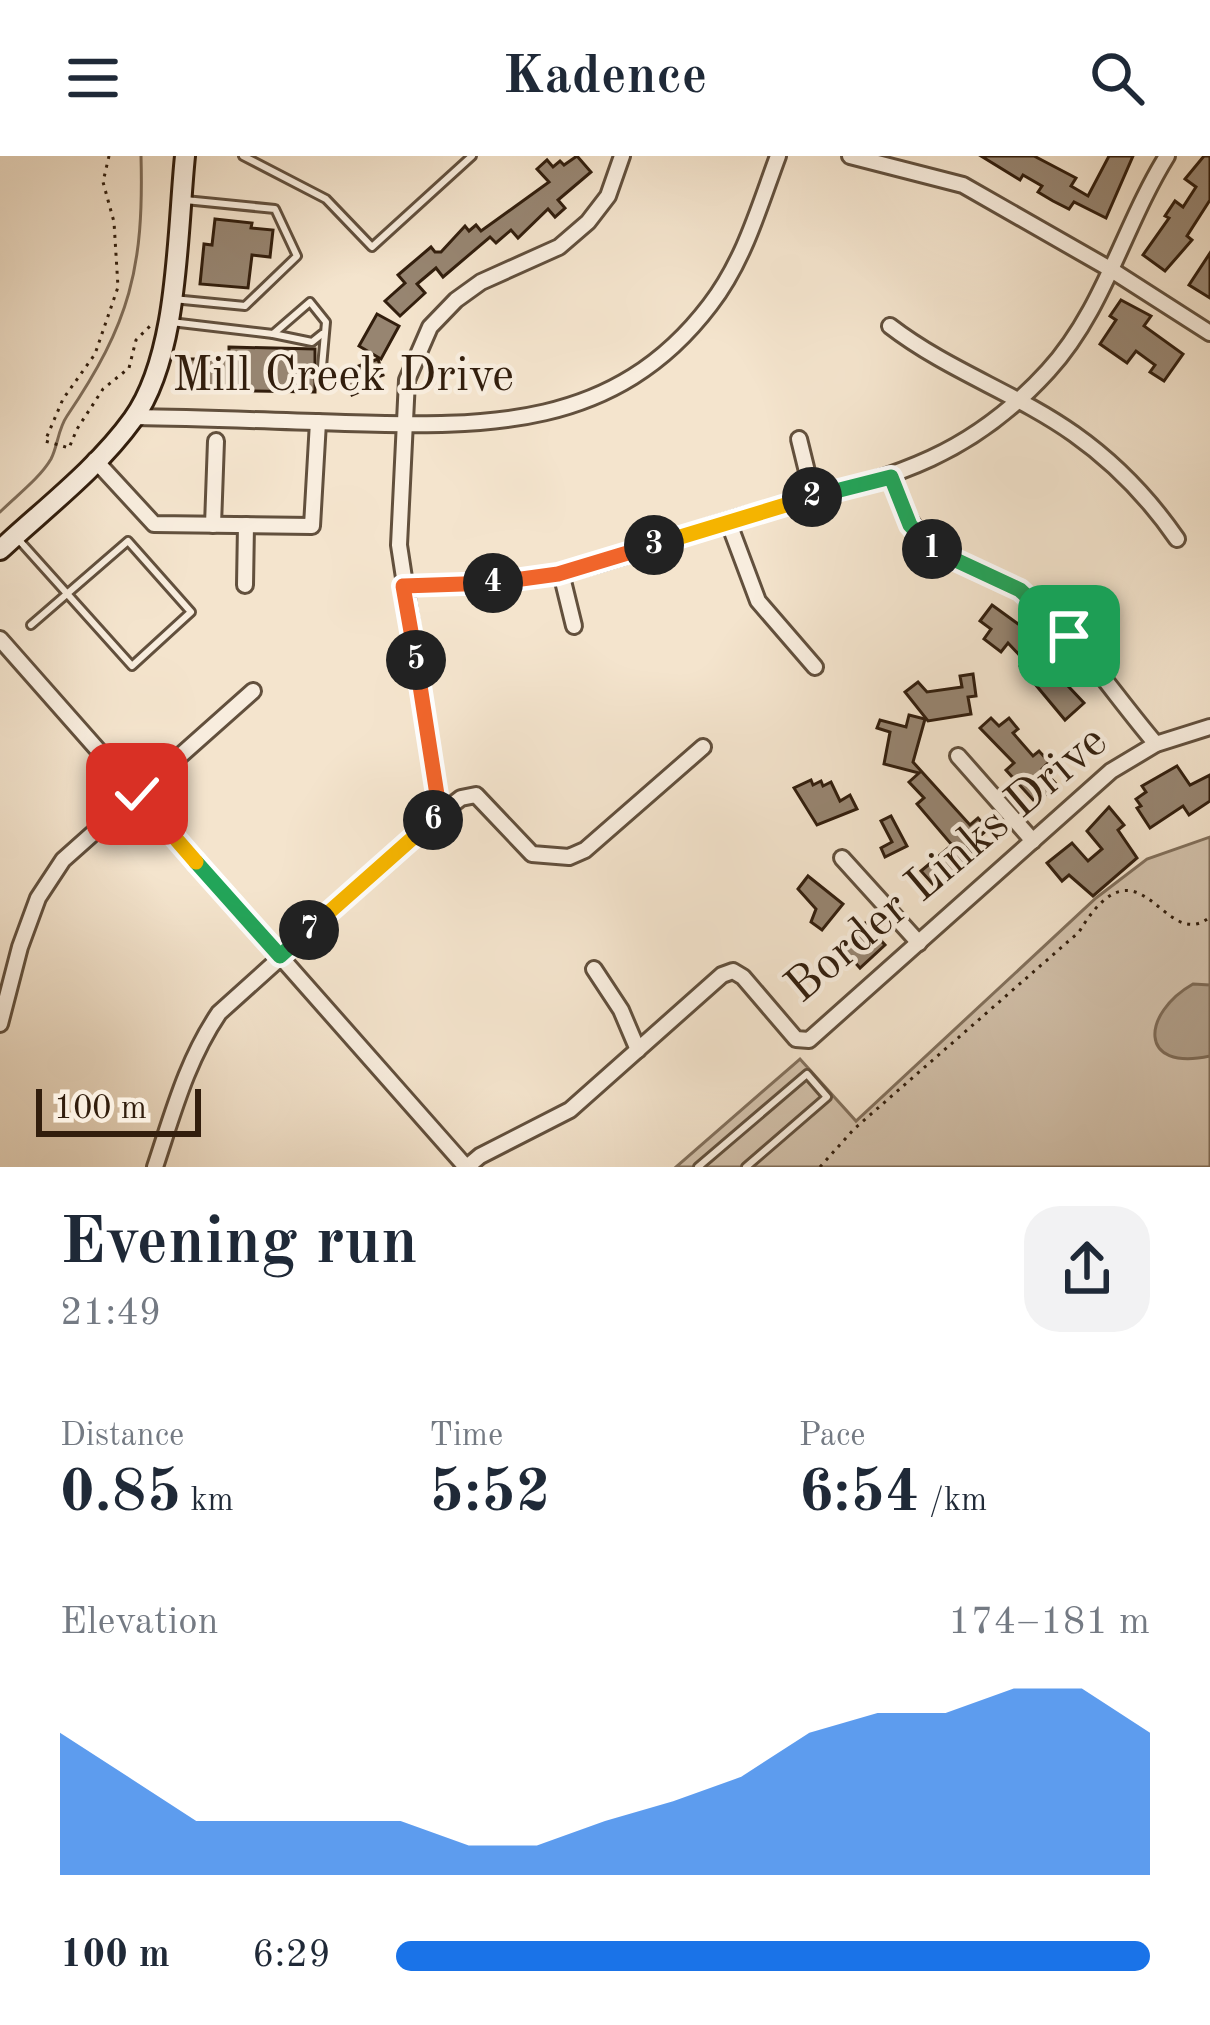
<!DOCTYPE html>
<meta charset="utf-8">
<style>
body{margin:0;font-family:"Old Standard TT",serif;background:#f2f2f3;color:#1f2937;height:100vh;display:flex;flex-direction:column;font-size:45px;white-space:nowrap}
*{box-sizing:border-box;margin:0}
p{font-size:39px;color:#747a83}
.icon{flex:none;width:66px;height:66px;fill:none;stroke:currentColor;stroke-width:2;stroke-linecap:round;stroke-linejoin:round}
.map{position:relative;height:1011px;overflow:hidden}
.drawer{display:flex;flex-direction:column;background:#fff;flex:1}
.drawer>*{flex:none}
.scale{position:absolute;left:36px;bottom:30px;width:165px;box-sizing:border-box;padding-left:12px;border:6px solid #321e0d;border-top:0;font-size:33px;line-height:42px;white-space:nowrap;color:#321e0d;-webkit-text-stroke:9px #f8edde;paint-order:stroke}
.pin{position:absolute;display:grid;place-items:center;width:102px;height:102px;color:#fff;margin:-51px;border-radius:24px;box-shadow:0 6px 18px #0006}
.km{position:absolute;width:60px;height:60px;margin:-30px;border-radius:50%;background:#222;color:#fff;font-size:33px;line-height:60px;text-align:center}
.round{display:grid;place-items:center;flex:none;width:126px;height:126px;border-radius:36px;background:#f2f2f3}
.overview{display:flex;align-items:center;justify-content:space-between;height:204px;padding:0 60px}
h1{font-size:66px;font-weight:600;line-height:90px}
.metrics{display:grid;grid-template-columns:repeat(3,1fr);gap:18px;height:204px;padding:12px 60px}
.metrics div{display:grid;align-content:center}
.metrics b{font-size:60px;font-weight:600}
.metrics small{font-size:33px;font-weight:400}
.metrics p{font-size:33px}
.chart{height:336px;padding:24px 60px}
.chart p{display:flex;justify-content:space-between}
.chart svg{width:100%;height:216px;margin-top:12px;fill:#1a73e8;opacity:.7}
ul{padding:0 60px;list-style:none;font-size:39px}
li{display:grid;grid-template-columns:192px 144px 1fr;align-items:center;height:90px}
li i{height:30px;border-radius:15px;background:#1a73e8}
header{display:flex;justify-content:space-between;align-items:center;height:156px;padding:0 60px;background:#fff;font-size:54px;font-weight:600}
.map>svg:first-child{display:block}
.green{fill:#d3c2ac;stroke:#82705c;stroke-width:3}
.water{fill:#b2a18c;stroke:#7f6d59;stroke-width:3}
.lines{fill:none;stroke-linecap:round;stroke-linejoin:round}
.stream{stroke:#7f6d59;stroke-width:3}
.building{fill:#978571;stroke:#321e0d;stroke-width:3}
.lane-casing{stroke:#62503d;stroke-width:12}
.street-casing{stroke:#62503d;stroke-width:20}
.secondary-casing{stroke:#321e0d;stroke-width:24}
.path{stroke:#321e0d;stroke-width:3;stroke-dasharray:3 6;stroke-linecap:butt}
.lane{stroke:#f8edde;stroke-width:6}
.street{stroke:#f8edde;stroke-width:14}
.secondary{stroke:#f8edde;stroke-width:18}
.split-1-casing{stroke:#fff;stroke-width:24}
.split-2-casing{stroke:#fff;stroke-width:24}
.split-3-casing{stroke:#fff;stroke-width:24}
.split-4-casing{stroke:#fff;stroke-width:24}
.split-5-casing{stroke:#fff;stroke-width:24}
.split-6-casing{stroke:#fff;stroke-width:24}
.split-7-casing{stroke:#fff;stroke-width:24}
.split-8-casing{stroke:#fff;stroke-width:24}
.split-9-casing{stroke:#fff;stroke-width:24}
.split-1{stroke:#22a559;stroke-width:15}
.split-2{stroke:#22a559;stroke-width:15}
.split-3{stroke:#f5b400;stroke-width:15}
.split-4{stroke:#f0652b;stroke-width:15}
.split-5{stroke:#f0652b;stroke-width:15}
.split-6{stroke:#f0652b;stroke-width:15}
.split-7{stroke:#f5b400;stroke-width:15}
.split-8{stroke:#22a559;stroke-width:15}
.split-9{stroke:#f5b400;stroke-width:15}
.labels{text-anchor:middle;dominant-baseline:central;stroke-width:9;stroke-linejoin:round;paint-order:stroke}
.street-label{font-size:48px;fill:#321e0d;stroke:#f8edde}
</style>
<header><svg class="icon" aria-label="menu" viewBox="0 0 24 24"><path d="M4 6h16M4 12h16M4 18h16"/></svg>Kadence<svg class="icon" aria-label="search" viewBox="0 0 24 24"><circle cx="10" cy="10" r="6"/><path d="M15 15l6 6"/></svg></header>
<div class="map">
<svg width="1210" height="1011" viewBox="0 0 1210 1011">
<rect width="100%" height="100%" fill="#f4e4cd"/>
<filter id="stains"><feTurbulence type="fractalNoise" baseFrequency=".00167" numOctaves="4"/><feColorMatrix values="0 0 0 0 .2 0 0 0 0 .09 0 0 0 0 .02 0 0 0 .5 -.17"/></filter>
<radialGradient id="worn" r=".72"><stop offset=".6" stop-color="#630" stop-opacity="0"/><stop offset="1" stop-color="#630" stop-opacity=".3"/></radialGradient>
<!-- green -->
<path class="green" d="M 1210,681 L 1210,1011 L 676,1011 L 800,903 L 856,965 L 1096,742 L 1147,703 Z"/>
<!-- water -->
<path class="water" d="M 1193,828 L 1210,829 L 1210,900 C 1137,916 1142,857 1193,828 Z"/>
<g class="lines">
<!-- stream -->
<path class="stream" d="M 0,356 C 16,340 40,322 51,303 C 58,289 58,273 67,260 C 130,167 144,112 141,0"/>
</g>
<!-- building -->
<g class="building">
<path d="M 577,0 L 591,16 L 558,44 L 565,52 L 555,61 L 548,53 L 518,82 L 511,74 L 496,87 L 490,81 L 443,121 L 436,112 L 417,128 L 425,137 L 400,160 L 385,145 L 405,127 L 398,119 L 431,91 L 435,96 L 441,96 L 465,70 L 469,75 L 476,69 L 481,75 L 549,26 L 537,13 L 547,4 L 553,11 L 560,5 L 564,9 Z"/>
<path d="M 981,0 L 1034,0 L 1076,22 L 1071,30 L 1088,40 L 1109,0 L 1133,0 L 1106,62 L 1074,46 L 1069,53 L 1053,45 L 1038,36 L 1042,30 L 1023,19 L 1020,24 Z"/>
<path d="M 1204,0 L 1210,0 L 1210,44 L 1187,80 L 1192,84 L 1165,115 L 1143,99 L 1169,62 L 1165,60 L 1175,45 L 1183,51 L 1196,31 L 1185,23 Z"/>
<path d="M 215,63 L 252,67 L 251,72 L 273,74 L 270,101 L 252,99 L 248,132 L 200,128 L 204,88 L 212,89 Z"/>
<path d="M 1210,97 L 1210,142 L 1189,129 Z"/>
<path d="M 1121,144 L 1151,160 L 1144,170 L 1183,198 L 1164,225 L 1150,216 L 1155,209 L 1136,195 L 1127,207 L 1100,188 L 1116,164 L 1110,160 Z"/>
<path d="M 377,158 L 399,170 L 381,203 L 359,190 Z"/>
<path d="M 229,191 L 315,193 L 315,236 L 193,234 L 190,203 L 219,203 L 219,200 L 229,200 Z"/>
<path d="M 378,203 L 383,219 L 361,227 L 364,234 L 352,239 L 347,225 L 352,224 L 348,214 Z"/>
<path d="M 992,449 L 1025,473 L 1022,477 L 1072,528 L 1069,531 L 1084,547 L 1065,564 L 1020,510 L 1025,505 L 1008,487 L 1001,496 L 984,483 L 991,473 L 980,465 Z"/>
<path d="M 973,518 L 976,540 L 968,541 L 971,558 L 928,565 L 905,536 L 918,526 L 927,536 L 962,531 L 960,520 Z"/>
<path d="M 909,559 L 925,563 L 913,606 L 970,669 L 978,662 L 988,673 L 967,691 L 972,697 L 964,704 L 969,709 L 939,735 L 921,715 L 952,689 L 917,648 L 924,642 L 909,626 L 919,617 L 884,608 L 890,576 L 877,572 L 880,564 L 906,571 Z"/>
<path d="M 991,562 L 999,570 L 1009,562 L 1018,573 L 1013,577 L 1033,600 L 1039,595 L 1049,606 L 1042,613 L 1057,629 L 1036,647 L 1006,614 L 1014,607 L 980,572 Z"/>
<path d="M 1177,610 L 1190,629 L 1210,619 L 1210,645 L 1189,659 L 1183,650 L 1150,672 L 1137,652 L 1141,650 L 1136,643 L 1146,636 L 1142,630 Z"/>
<path d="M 811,624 L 813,629 L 821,625 L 823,630 L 831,626 L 840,645 L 850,639 L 857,653 L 817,669 L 794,632 Z"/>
<path d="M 1109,651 L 1124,669 L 1118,674 L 1137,702 L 1093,740 L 1069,719 L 1062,725 L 1047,707 L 1072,687 L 1088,705 L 1102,693 L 1087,675 Z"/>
<path d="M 891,660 L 907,690 L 885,701 L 881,692 L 892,686 L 881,665 Z"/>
<path d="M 808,720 L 843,748 L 822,774 L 811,766 L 816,753 L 798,733 Z"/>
<path d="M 865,767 L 885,789 L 860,812 L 851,802 L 840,811 L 829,800 Z"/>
</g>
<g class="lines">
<!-- lane casing -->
<g class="lane-casing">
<g id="lane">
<path d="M 243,0 L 326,43 L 372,91 L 472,0"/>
<path d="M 173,143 L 245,150 L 297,100 L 275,53 L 185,44"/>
<path d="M 171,166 L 273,178 L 310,146 L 326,166 L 321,222"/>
<path d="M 273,178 L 312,186 L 322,178"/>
<path d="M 18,383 L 132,510 L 191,456 L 128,385 L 31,469"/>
<path d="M 698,1011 L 807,918 L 827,941 L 746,1011"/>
</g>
</g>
<!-- street casing -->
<g class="street-casing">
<g id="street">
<path d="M 850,0 L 963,29 L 1110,113 L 1210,177"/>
<path d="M 890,170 C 947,214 1016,237 1074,278 C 1115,307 1148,341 1177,383"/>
<path d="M 135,261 C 205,262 275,265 345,267 C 486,271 615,274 710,149 C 744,105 759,51 778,0"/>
<path d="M 799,283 L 813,340"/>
<path d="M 95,304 L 154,368 L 312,370 L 318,266"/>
<path d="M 891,321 C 925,428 979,392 1044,454 C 1083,491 1120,546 1156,588"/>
<path d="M 728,365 L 758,445 L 815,511"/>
<path d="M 213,369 L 216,285"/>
<path d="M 561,417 L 574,470"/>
<path d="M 245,429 L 246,369"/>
<path d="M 403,430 C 455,426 507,429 558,418 C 620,405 680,378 741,361 C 866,325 955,317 1048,215 C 1104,154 1124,69 1167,0"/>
<path d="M 0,483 L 466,1011"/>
<path d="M 958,600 L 1033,685"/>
<path d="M 440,658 L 399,389 L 407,224 L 430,171 L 456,144 L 481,126 L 559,91 L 588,66 L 608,40 L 622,0"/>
<path d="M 842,702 L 919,787"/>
<path d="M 594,813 L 621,854 L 638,894"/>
<path d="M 0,868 L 20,791 L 38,742 L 63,704 L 253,535"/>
<path d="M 155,1011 C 173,957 187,904 219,857 L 440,658 L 461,642 L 476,639 L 532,698 L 569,701 L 585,694 L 703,591"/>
<path d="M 467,1011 L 480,1000 L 570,954 L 722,819 L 733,815 L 743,821 L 796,883 L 809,884 L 1111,615 L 1156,588 L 1210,571"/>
</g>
</g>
<!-- secondary casing -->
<g class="secondary-casing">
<path id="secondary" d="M 0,394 C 44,353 97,313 133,263 C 179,199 177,77 185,0"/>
</g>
<!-- path -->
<g class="path">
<path d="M 109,0 L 103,26 L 114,66 L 118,131 L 95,198 L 63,243 L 45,285 L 69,292 L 77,273 L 103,233 L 129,212 L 136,184 L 151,169"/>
<path d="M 820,1011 L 854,973 L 1079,776 C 1141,673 1163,799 1210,761"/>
</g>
<!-- lane -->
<use href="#lane" class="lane"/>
<!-- street -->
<use href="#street" class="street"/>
<!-- secondary -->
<use href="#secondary" class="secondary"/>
</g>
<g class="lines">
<!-- split-1 casing -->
<g class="split-1-casing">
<path id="split-1" d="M 932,393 L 1020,434 L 1069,480"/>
</g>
<!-- split-2 casing -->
<g class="split-2-casing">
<path id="split-2" d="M 812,341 L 891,321 L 910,369 L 932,393"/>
</g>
<!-- split-3 casing -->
<g class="split-3-casing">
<path id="split-3" d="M 654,389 L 812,341"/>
</g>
<!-- split-4 casing -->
<g class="split-4-casing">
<path id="split-4" d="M 493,427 L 558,418 L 654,389"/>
</g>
<!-- split-5 casing -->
<g class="split-5-casing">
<path id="split-5" d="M 416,504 L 403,430 L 493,427"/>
</g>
<!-- split-6 casing -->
<g class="split-6-casing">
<path id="split-6" d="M 416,504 L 440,658 L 433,664"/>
</g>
<!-- split-7 casing -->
<g class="split-7-casing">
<path id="split-7" d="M 309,774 L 433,664"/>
</g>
<!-- split-8 casing -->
<g class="split-8-casing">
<path id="split-8" d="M 196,706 L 280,800 L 309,774"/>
</g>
<!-- split-9 casing -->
<g class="split-9-casing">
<path id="split-9" d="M 137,638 L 196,706"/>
</g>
<!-- split-1 -->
<use href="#split-1" class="split-1"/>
<!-- split-2 -->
<use href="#split-2" class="split-2"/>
<!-- split-3 -->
<use href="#split-3" class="split-3"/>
<!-- split-4 -->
<use href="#split-4" class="split-4"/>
<!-- split-5 -->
<use href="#split-5" class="split-5"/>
<!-- split-6 -->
<use href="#split-6" class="split-6"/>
<!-- split-7 -->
<use href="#split-7" class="split-7"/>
<!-- split-8 -->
<use href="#split-8" class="split-8"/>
<!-- split-9 -->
<use href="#split-9" class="split-9"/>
</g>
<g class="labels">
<!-- street labels -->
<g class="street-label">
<text x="343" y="221">Mill Creek Drive</text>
<text transform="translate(947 709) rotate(-40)">Border Links Drive</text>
</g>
</g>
<rect width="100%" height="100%" filter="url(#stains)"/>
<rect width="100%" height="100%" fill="url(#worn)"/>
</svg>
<div class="scale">100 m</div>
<div class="pin" style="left:1069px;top:480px;background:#1e9e55"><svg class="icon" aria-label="arrive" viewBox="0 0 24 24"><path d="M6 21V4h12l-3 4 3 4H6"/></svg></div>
<div class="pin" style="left:137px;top:638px;background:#d93025"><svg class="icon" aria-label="check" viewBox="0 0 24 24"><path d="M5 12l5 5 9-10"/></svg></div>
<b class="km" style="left:932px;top:393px">1</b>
<b class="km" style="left:812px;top:341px">2</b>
<b class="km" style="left:654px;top:389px">3</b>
<b class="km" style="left:493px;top:427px">4</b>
<b class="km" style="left:416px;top:504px">5</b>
<b class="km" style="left:433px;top:664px">6</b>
<b class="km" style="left:309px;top:774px">7</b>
</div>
<section class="drawer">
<div class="overview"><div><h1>Evening run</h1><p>21:49</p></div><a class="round"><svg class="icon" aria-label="share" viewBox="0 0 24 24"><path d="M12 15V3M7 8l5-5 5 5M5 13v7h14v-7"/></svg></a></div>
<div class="metrics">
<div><p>Distance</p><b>0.85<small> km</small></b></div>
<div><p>Time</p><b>5:52</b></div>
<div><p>Pace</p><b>6:54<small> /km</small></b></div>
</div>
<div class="chart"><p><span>Elevation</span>174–181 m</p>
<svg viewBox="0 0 160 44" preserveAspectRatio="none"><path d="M0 44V15L10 24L20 33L30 33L40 33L50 33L60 38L70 38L80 33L90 29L100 24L110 15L120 11L130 11L140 6L150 6L160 15V44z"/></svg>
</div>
<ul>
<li><b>100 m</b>6:29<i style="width:100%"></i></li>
</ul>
</section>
